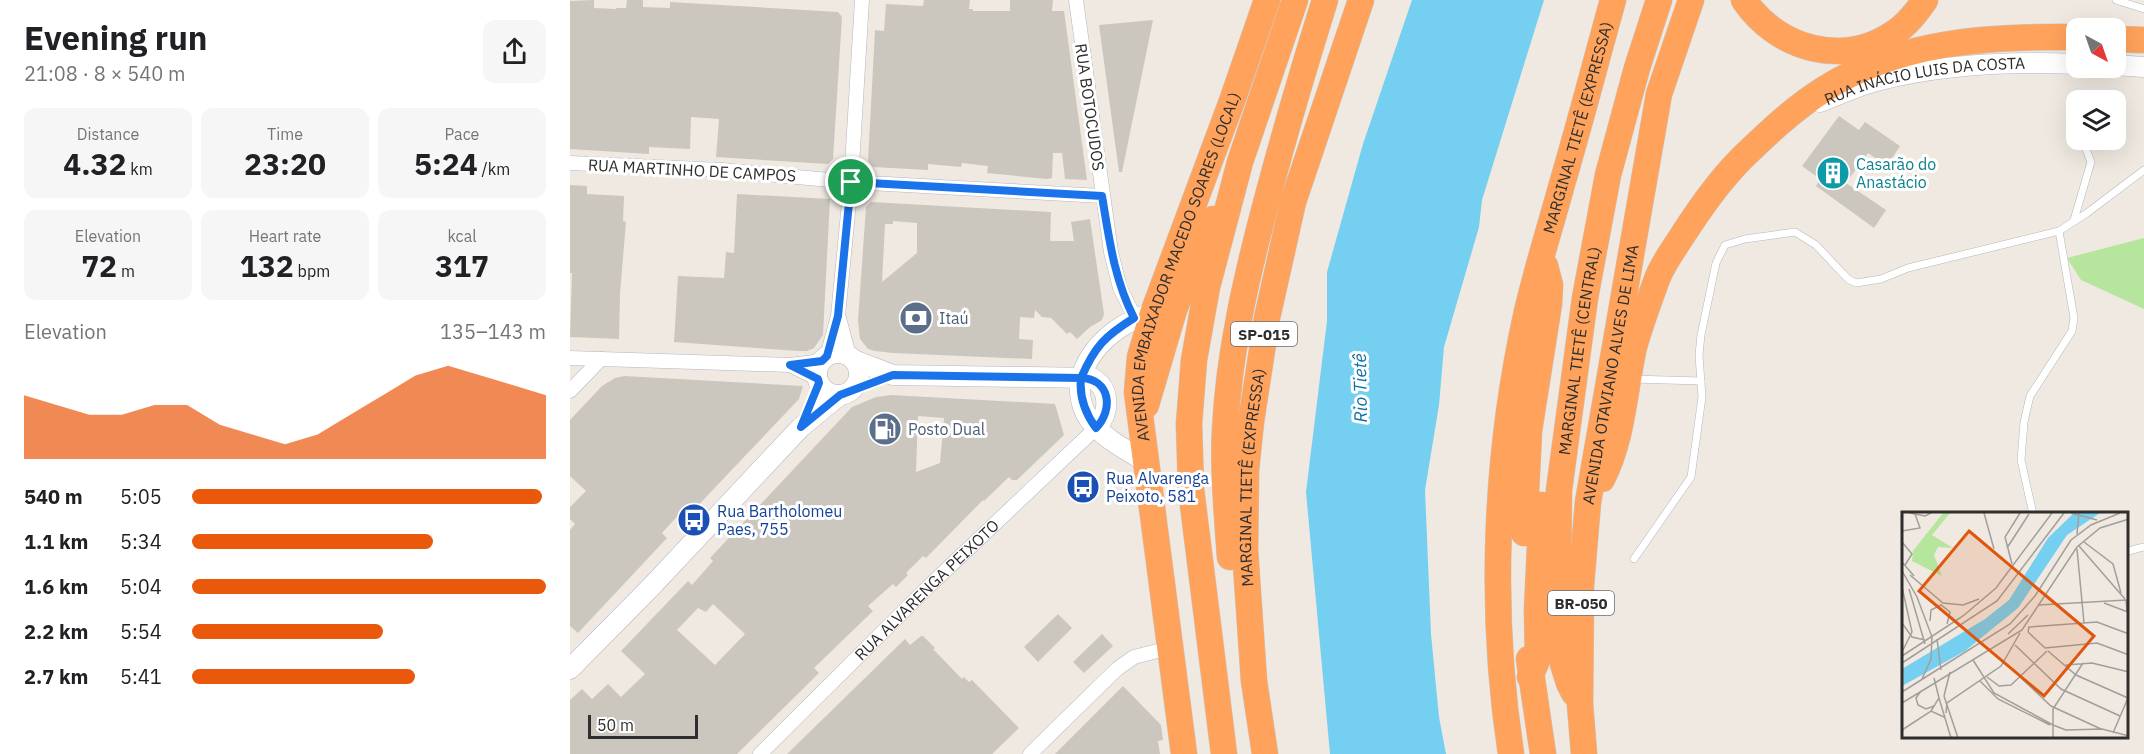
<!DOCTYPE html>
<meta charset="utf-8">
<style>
body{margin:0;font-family:"IBM Plex Sans",sans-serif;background:#f6f6f6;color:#202124;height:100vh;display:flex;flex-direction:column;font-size:22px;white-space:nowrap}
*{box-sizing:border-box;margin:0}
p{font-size:20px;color:#757577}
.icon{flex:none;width:33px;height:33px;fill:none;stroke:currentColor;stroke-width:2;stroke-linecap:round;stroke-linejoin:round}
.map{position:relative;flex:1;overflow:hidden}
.side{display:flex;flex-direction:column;background:#fff;width:570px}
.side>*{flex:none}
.needle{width:39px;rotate:140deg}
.controls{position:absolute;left:1496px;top:18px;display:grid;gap:12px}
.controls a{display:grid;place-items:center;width:60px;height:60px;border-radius:12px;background:#fff;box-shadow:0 6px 24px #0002;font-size:30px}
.scale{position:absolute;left:18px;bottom:15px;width:110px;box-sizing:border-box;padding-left:6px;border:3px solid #2e2e2e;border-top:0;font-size:16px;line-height:21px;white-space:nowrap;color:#2e2e2e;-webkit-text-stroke:4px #fff;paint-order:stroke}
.pin{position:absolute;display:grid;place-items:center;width:51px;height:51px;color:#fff;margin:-26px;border:3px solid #fff;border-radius:50%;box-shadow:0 2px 6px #0007}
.round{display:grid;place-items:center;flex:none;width:63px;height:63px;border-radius:12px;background:#f6f6f6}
.headline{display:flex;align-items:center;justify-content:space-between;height:102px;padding:0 24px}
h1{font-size:33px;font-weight:800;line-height:45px}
.stats{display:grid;grid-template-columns:repeat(3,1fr);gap:9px;height:102px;padding:6px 24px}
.stats div{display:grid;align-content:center;border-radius:12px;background:#f6f6f6;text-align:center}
.stats b{font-size:30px;font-weight:800}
.stats small{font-size:16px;font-weight:400}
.stats p{font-size:16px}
.chart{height:168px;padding:12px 24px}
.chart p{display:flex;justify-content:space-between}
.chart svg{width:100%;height:108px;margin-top:6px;fill:#ea580c;opacity:.7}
ul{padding:0 24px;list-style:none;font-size:20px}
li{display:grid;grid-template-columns:96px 72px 1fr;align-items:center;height:45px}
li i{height:15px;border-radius:8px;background:#ea580c}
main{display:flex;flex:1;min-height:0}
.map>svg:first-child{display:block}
.green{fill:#b6e59e}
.water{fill:#75cff0}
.building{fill:#cbc7bf;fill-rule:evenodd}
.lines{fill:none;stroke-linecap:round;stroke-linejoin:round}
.lane-casing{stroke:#b4b7c1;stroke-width:8}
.street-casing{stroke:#b4b7c1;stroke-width:15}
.secondary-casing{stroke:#b4b7c1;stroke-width:21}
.highway-casing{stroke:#c9c9c9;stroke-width:27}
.lane{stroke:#fff;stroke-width:7}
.street{stroke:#fff;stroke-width:14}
.secondary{stroke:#fff;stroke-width:20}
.highway{stroke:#ffa35c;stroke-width:26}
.route-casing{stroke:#fff;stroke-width:12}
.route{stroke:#1a73e8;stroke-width:8}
.labels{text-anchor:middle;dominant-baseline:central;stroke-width:6;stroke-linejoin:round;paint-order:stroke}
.shield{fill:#fff;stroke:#6d6d6d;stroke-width:1.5}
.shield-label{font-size:15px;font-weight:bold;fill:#2e2e2e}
.street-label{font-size:16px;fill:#2e2e2e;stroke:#fff}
.culture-label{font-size:16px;fill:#0d838f;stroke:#fff;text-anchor:start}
.service-label{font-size:16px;fill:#4e5e75;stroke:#fff;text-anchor:start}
.transit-label{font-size:16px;fill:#164399;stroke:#fff;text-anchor:start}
.water-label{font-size:18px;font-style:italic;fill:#0d6fa3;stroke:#fff}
.inset-road{fill:none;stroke:#a29e99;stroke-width:1.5}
.view{fill:#df570e;fill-opacity:0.15;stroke:#df570e;stroke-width:3}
.inset-edge{fill:none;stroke:#2e2e2e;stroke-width:3}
</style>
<main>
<section class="side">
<div class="headline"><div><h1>Evening run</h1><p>21:08 · 8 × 540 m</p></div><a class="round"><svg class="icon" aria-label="share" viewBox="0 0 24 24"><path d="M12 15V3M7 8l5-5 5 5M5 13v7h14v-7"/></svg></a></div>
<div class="stats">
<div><p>Distance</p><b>4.32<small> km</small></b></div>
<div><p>Time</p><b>23:20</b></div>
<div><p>Pace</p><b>5:24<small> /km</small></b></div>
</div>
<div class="stats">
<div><p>Elevation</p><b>72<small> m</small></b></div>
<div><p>Heart rate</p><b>132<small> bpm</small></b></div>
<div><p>kcal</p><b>317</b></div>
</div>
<div class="chart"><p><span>Elevation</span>135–143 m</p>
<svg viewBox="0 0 160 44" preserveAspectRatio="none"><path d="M0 44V18L10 22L20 26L30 26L40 22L50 22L60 30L70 34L80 38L90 34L100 26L110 18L120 10L130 6L140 10L150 14L160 18V44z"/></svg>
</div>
<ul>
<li><b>540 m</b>5:05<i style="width:99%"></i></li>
<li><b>1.1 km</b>5:34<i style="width:68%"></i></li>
<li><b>1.6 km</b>5:04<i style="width:100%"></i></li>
<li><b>2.2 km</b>5:54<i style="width:54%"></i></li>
<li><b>2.7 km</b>5:41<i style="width:63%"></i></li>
</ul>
</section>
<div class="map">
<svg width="1574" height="754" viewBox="0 0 1574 754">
<rect width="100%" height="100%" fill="#efe9e1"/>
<!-- green -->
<path class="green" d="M 1574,238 L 1574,309 L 1511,280 L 1497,258 Z"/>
<!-- water -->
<path class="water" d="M 842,0 L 974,0 L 912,200 L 909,227 L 874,347 L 869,405 L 855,490 L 861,634 L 869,717 L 876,754 L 760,754 L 736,492 L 757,321 L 757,272 L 793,144 Z"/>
<!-- building -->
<g class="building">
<path d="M 24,0 L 24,8 L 46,9 L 46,8 L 56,8 L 57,0 L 73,0 L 73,7 L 100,8 L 100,2 L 268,12 L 272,17 L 263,159 L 258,164 L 146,157 L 149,119 L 121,117 L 120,149 L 79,147 L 79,154 L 0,149 L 0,1 Z"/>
<path d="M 354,0 L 400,0 L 399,9 L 403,9 L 403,11 L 440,11 L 440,0 L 483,0 L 482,11 L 494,11 L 517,180 L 495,179 L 492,153 L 483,153 L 482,178 L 477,179 L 417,173 L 418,166 L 392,163 L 391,167 L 358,164 L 358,170 L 303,167 L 298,161 L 305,30 L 314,31 L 316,4 L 353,6 Z"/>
<path d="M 583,20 L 552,172 L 549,172 L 529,25 Z"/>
<path d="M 1269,116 L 1289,130 L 1295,122 L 1330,146 L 1317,166 L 1298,153 L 1276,183 L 1316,210 L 1304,228 L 1246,186 L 1250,179 L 1232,166 Z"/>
<path d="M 0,185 L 17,186 L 17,194 L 54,196 L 53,221 L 56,222 L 50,294 L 49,339 L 0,337 L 2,273 L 0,273 Z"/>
<path d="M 167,194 L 260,199 L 253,335 L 244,348 L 237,351 L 228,351 L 104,342 L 108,276 L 154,278 L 156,252 L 164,253 Z"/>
<path d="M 301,202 L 481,212 L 480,241 L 504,241 L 501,222 L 520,219 L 534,314 L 532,320 L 520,327 L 507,339 L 500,332 L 497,334 L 481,318 L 472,317 L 465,310 L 464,318 L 450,317 L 449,339 L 463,340 L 462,359 L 323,353 L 305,351 L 298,349 L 290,339 L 288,320 L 296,207 ZM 323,221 L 347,223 L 347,253 L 312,282 L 315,224 L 323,224 Z"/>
<path d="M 54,376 L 233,386 L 229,399 L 118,516 L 112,511 L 92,533 L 97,538 L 8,633 L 0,626 L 0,530 L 5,524 L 0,519 L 0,507 L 16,491 L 0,476 L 0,420 L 32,386 L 45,378 Z"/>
<path d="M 321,395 L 485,404 L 494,435 L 447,480 L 442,480 L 439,477 L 414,501 L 413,500 L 356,558 L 353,556 L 336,573 L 338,575 L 326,587 L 323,584 L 315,591 L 298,606 L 303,611 L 244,668 L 249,673 L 167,754 L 0,754 L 0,700 L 12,689 L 22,699 L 38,684 L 51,697 L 75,674 L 51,651 L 118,581 L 122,585 L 143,561 L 140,558 L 282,407 L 306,397 ZM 348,416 L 374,418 L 370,463 L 346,472 ZM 143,604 L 175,634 L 145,665 L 107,630 L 128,608 L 136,612 Z"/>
<path d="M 488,614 L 502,628 L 468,662 L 454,647 Z"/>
<path d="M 532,634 L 543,646 L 514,673 L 503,662 Z"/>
<path d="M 351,636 L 353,636 L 365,648 L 363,649 L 392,679 L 394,677 L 399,682 L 402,680 L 449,728 L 422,754 L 217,754 L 335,639 L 340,645 Z"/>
<path d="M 553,686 L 591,725 L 593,740 L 588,741 L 590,754 L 485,754 Z"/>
</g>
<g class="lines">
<!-- lane casing -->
<g class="lane-casing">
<g id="lane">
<path d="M 1546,0 L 1574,9"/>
<path d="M 1504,220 L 1521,162 L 1514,144"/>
<path d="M 1062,379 L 1131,381"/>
<path d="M 1463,514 L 1451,460 L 1454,422 L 1460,396 L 1502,331 L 1504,318 L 1489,231"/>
<path d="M 1558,551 L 1574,547"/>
<path d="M 1064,559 L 1121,477 L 1132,397 L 1129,355 L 1131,335 L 1146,263 L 1155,245 L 1175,239 L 1225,232 L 1246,245 L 1278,279 L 1286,283 L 1311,279 L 1338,268 L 1489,231 L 1517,213 L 1574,170"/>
</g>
</g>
<!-- street casing -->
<g class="street-casing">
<g id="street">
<path d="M 506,0 L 541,252 L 550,288 L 565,318"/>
<path d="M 0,163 L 151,170 L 281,182 L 532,196"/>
<path d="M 269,318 L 279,356"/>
<path d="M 257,356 L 268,316 L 281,182 L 292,0"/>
<path d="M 0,358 L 220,365 L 252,361"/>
<path d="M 220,365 L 248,379"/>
<path d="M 0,391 L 31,359"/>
<path id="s1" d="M 190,754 L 358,587 L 526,428"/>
<path d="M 460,754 L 547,669 L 564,657 L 599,648"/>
</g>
</g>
<!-- secondary casing -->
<g class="secondary-casing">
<g id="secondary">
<path d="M 1545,65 L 1574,67"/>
<path id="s2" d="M 1250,102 C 1268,95 1287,86 1306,81 C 1372,64 1439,61 1506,64"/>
<circle cx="268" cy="374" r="21"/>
<path d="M 284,360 L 323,375 L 522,378 C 541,389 540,413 526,428"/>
<path d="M 578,463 C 558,451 532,438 519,419 C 489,372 540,323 583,313"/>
<path d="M 0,669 L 81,587 L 231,427 L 270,395"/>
</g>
</g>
<!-- highway casing -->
<g class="highway-casing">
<g id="highway">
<path d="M 1174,0 C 1207,49 1273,68 1324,33 C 1337,25 1346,13 1355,0"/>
<path d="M 1545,39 L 1574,40"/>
<path d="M 576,405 L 604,310 L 620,268 L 643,219"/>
<path d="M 1032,479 C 1053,438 1054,392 1064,347 C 1070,325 1079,301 1087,279 C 1093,263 1104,249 1112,236 C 1131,207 1149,181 1173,157 C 1198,133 1223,109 1253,90 C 1328,41 1419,36 1506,37"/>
<path d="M 954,533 L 959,431 L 979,304 L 980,285 L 975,266"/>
<path d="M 660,557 C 657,514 653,472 655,430 C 659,349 678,270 699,192 C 716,128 735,64 755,0"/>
<path d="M 959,659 L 973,754"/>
<path d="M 960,677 L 968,658 L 967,610 L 972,505"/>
<path id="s3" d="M 1004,693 L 999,683 L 993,664 L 990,640 L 988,577 L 989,490 L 1015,298 L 1038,175 L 1067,68 L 1089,0"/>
<path id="s4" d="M 614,754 L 567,392 L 570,357 L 583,313 L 662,101 L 697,0"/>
<path d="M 654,754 L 621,489 L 619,424 L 624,360 L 637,287 L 670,162 L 725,0"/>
<path id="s5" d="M 695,754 L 684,681 L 675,550 L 676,470 L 681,422 L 697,318 L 723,202 L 791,0"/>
<path id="s6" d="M 941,754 C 919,610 925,458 956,316 C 966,271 980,228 992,184 C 1010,123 1026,61 1043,0"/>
<path id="s7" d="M 1014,754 L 1010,704 L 1011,585 L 1018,502 L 1089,94 L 1121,0"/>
</g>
</g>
<!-- lane -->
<use href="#lane" class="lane"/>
<!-- street -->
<use href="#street" class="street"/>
<!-- secondary -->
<use href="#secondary" class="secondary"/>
<!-- highway -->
<use href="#highway" class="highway"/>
</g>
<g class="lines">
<!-- route casing -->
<g class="route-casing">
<path id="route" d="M 281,182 L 268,316 L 257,356 L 252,361 L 220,365 L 248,379 L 249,383 L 231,427 L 270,395 L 323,375 L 511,378 C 509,397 515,413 526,428 C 544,409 540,379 511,378 C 525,346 535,336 564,318 C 544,279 539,238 532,196 L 281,182"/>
</g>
<!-- route -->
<use href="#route" class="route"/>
</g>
<!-- icons -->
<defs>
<g id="building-disc" transform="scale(1.725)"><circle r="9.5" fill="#0f9aa8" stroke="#fff"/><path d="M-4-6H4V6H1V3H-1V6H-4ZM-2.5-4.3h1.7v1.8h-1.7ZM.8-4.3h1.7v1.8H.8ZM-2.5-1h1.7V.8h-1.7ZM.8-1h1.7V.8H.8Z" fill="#fff"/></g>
<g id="bank-disc" transform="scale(1.725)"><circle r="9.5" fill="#5c6f8a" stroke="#fff"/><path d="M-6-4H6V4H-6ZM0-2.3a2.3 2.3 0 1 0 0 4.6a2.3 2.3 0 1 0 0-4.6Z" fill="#fff"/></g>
<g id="fuel-disc" transform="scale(1.725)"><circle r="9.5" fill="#5c6f8a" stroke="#fff"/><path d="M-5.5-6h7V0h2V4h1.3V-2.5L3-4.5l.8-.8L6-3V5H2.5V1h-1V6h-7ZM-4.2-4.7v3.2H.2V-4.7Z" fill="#fff"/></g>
<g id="bus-disc" transform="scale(1.725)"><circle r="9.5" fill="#1a4fb4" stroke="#fff"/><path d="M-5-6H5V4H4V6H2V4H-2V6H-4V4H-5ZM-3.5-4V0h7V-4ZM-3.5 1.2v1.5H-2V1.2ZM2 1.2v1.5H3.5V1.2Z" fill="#fff"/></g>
</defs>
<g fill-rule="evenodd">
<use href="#building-disc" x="1263" y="173"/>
<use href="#bank-disc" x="346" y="318"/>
<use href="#fuel-disc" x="315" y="429"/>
<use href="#bus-disc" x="513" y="487"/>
<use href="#bus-disc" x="124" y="520"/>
</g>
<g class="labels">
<!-- shield labels -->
<g class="shield">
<rect x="661" y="322" width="66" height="24" rx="4.5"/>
<rect x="978" y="591" width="66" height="24" rx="4.5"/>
</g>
<g class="shield-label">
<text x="694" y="334">SP-015</text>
<text x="1011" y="603">BR-050</text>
</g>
<!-- street labels -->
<g class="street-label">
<text stroke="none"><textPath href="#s2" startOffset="108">RUA INÁCIO LUIS DA COSTA</textPath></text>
<text transform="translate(520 107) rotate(82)">RUA BOTOCUDOS</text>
<text stroke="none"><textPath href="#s6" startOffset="636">MARGINAL TIETÊ (EXPRESSA)</textPath></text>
<text transform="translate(122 170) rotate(3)">RUA MARTINHO DE CAMPOS</text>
<text stroke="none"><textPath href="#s4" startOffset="498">AVENIDA EMBAIXADOR MACEDO SOARES (LOCAL)</textPath></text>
<text stroke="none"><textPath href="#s3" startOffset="346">MARGINAL TIETÊ (CENTRAL)</textPath></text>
<text stroke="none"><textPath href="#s7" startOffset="382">AVENIDA OTAVIANO ALVES DE LIMA</textPath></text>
<text stroke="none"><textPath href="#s5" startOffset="278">MARGINAL TIETÊ (EXPRESSA)</textPath></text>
<text stroke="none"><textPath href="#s1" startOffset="234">RUA ALVARENGA PEIXOTO</textPath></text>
</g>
<!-- culture labels -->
<g class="culture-label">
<text x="1286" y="164">Casarão do<tspan x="1286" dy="18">Anastácio</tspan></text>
</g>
<!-- service labels -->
<g class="service-label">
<text x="369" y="318">Itaú</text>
<text x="338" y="429">Posto Dual</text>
</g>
<!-- transit labels -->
<g class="transit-label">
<text x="536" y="478">Rua Alvarenga<tspan x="536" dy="18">Peixoto, 581</tspan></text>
<text x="147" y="511">Rua Bartholomeu<tspan x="147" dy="18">Paes, 755</tspan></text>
</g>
<!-- water labels -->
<g class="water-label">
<text transform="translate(790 388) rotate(-91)">Rio Tietê</text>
</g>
</g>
<!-- overview -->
<g transform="translate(1332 512)">
<rect width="226" height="226" fill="#efe9e1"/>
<path d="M 41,1 L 48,1 L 30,23 L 51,36 L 36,35 L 32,43 L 40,64 L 10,49 L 11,39 Z" fill="#b6e59e"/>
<path d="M 172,1 L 198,1 L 165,23 L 116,96 L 63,139 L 0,174 L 0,157 L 83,107 L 107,88 L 146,26 Z" fill="#75cff0"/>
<path class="inset-road" d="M 8,1 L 23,4 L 29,1M 82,1 L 92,37M 169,1 L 195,8M 0,19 L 18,16 L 13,2M 175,22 L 177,1M 0,30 L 10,42 L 3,53M 182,30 L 211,52 L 219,81M 177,34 L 223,87M 105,36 L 127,2M 175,37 L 182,111M 0,50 L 12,64M 110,52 L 103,25 L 118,1M 0,59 L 15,85 L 30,125 L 29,147 L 20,167M 8,63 L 41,91 L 61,93 L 77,87M 0,75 L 10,120 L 0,140M 7,77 L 23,132M 202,91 L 226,100M 137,93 L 224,88 L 225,99M 28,109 L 29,98 L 39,93 L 48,100 L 45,112M 0,111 L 10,125 L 23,128M 126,120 L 127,115 L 195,110 L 227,122M 126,120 L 143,136M 106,122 L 126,103M 35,127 L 39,158M 113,133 L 159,177 L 218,204M 143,136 L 195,131 L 227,143M 146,139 L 174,163 L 226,186M 0,144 L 61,104 L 94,76 L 150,1M 71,148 L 92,181 L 151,213 L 164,218 L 200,217 L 227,224M 0,151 L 95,89 L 162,1M 164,153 L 190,151 L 227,160M 85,165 L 97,174 L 109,173 L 145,139M 118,165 L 149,194 L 199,217M 78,169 L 96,187 L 148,213M 19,179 L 14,186 L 16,193 L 24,197 L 32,194M 0,180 L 108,112 L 133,84 L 169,28 L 189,13 L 218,1M 42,184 L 56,226M 42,184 L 48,160M 37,186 L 49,226M 0,191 L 120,118 L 175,35 L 198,16 L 227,7M 29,199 L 37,186 L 32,166M 44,201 L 45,191 L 99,154 L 118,121M 0,218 L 29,199 L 42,205M 211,221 L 226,186M 151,226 L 151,197 L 181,151"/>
<path class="view" d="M 67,19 L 192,124 L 142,184 L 17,79 Z"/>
<rect width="226" height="226" class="inset-edge"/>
</g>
</svg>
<div class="controls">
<a><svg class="needle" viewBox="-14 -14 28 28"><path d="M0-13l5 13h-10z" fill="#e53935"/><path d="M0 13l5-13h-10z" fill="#757577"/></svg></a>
<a><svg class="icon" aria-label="layers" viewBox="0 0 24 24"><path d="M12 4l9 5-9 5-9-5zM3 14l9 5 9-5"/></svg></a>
</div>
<div class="scale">50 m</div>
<div class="pin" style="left:281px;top:182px;background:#1e9e55"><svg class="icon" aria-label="arrive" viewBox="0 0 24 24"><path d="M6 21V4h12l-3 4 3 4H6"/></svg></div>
</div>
</main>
